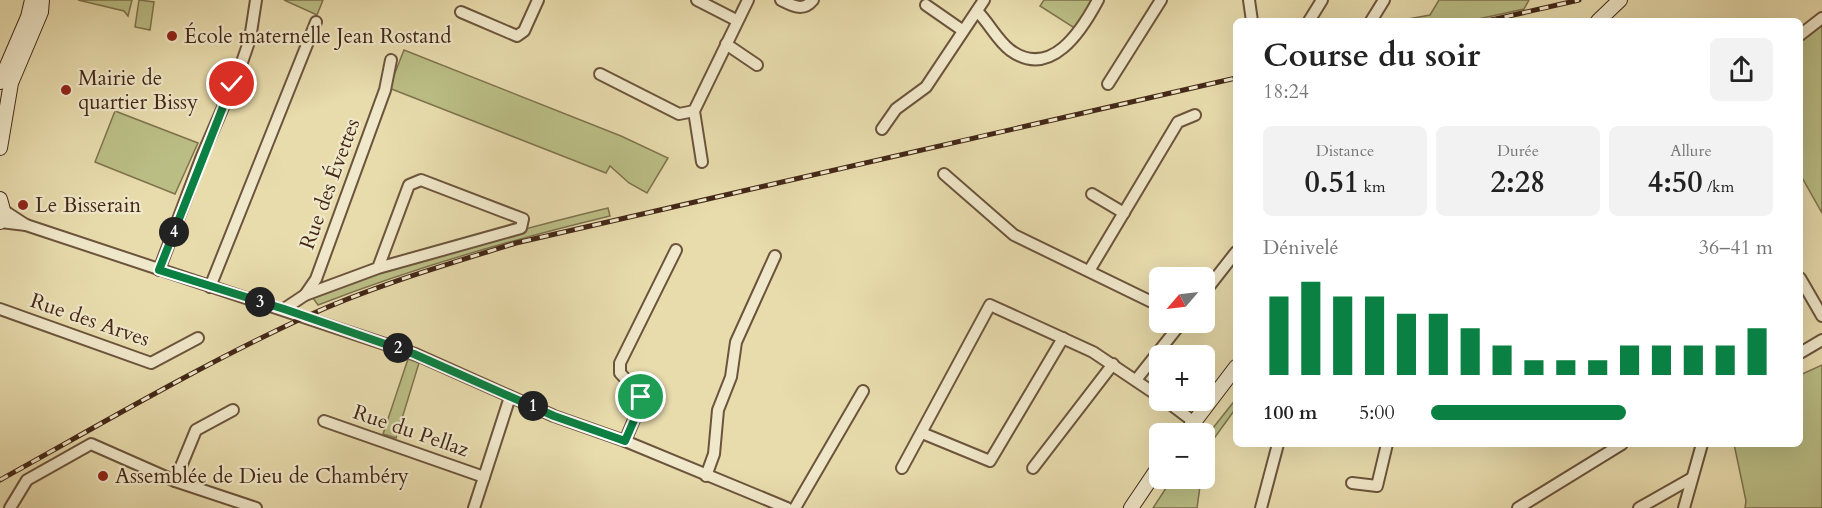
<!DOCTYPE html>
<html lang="fr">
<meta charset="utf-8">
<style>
body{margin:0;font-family:Cardo,serif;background:#f2f2f2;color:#222;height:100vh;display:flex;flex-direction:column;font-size:22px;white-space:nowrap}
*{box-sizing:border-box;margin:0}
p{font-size:20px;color:#767676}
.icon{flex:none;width:33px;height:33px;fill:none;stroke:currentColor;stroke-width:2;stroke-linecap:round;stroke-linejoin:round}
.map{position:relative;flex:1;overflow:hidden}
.sheet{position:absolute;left:1233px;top:18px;width:570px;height:429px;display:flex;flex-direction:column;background:#fff;border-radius:9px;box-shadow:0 6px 24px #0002}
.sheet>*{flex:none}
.needle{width:39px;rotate:242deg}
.buttons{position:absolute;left:1149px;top:267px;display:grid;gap:12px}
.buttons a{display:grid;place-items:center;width:66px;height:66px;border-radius:9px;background:#fff;box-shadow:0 6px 24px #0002;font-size:30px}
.pin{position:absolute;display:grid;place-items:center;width:51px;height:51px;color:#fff;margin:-26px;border:3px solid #fff;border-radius:50%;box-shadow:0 2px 6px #0007}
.km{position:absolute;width:30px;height:30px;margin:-15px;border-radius:50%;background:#222;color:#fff;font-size:16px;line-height:30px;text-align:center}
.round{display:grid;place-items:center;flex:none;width:63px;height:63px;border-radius:9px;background:#f2f2f2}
.headline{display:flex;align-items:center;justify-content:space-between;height:102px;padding:0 30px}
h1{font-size:33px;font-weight:700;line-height:45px}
.metrics{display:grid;grid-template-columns:repeat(3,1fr);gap:9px;height:102px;padding:6px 30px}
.metrics div{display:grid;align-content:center;border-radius:9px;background:#f2f2f2;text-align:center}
.metrics b{font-size:30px;font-weight:700}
.metrics small{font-size:16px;font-weight:400}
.metrics p{font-size:16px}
.chart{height:168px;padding:12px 30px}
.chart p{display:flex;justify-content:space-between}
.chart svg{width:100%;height:108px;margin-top:6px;stroke:#0b8043;stroke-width:6}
ul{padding:0 30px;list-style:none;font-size:20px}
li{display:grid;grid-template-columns:96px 72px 1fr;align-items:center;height:45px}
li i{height:15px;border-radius:8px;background:#0b8043}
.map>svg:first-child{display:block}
.green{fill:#bbbf86;stroke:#7f734e;stroke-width:1.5}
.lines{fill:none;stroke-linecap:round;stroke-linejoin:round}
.street-casing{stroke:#6c543c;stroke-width:14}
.secondary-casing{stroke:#432717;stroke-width:16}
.street{stroke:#f0e8ca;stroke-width:10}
.secondary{stroke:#f0e8ca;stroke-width:14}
.rail-casing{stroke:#432717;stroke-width:5}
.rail{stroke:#f0e8ca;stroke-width:3;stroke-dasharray:9;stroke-linecap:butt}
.route-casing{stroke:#fff;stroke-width:12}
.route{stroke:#0b8043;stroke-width:8}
.poi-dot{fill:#8f2418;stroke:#f0e8ca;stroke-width:2}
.labels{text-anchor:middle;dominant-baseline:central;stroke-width:4.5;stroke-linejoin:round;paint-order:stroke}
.poi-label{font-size:21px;fill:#432717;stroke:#f0e8ca;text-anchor:start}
.street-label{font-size:21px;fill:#432717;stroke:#f0e8ca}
</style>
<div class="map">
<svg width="1822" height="508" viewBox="0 0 1822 508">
<rect width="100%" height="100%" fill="#e8dcad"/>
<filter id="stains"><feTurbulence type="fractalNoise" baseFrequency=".00333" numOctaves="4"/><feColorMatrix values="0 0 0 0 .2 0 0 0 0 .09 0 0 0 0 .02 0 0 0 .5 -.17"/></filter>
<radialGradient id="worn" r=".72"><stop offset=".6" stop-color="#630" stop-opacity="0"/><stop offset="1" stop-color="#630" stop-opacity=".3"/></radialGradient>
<!-- green -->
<g class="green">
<path d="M 78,0 L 132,0 L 128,16 L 124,11 Z"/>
<path d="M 139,0 L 154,2 L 150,30 L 135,27 Z"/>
<path d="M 284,0 L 323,0 L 317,15 Z"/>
<path d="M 1044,0 L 1094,0 L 1076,29 L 1040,6 Z"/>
<path d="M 1439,0 L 1529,0 L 1524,9 L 1469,21 L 1397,21 L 1430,15 Z"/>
<path d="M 1822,19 L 1822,213 L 1800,174 L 1800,39 Z"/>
<path d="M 404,50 L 621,136 L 668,158 L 647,193 L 629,183 L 610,166 L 606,173 L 389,88 Z"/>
<path d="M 115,111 L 198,143 L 175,194 L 95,162 Z"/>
<path d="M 608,208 L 610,216 C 510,240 413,268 318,305 L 313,298 C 408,260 508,232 608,208 Z"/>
<path d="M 408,359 L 419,363 L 396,438 L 383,434 Z"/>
<path d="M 1822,365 L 1822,508 L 1745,508 L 1746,501 L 1734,444 L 1800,444 L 1800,375 Z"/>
<path d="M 1236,399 L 1236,408 L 1205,451 L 1205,438 Z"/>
<path d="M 1172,479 L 1201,479 L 1197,508 L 1153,508 Z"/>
</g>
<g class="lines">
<!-- street casing -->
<g class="street-casing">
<g id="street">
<path d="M 697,0 L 736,20"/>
<path d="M 781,0 C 793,6 803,12 813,0"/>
<path d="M 1249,0 L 1252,21"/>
<path d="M 926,5 L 962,30"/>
<path d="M 977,11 C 989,23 997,40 1010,50 C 1051,80 1082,30 1098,0"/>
<path d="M 461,12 L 517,36 L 524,31 L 538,0"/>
<path d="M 1309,21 L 1322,0"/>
<path d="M 1371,21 L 1384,0"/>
<path d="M 1800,35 L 1822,18"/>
<path d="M 726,44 L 757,65"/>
<path d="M 600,74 L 679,114 L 694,111"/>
<path d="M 1108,84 L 1161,0"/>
<path d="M 882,129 L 896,109 L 926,87 L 984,0"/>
<path d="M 702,162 L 694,111 L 748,0"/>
<path d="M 944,174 L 1014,235 L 1160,306"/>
<path d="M 1092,194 L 1124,213"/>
<path d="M 3,210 L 26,225 L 415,354 L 554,416 L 625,441 L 787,508"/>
<path d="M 0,222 L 26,225"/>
<path d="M 159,270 L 202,156 L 240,68 L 250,39 L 256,0"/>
<path d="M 1089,271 L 1178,122 L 1195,115"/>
<path d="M 1800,278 L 1822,316"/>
<path d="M 210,287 L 316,22"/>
<path d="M 1204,293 L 1236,252"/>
<path d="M 305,295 L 378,268 L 409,185 L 421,180 L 523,219 L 521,228 L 378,268"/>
<path d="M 0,309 L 151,363 L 198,338"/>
<path d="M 284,309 L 305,295 L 316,279 L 385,90 L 391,60"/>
<path d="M 1800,353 L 1822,340"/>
<path d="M 1136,380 L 1182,322"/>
<path d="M 1165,400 L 1194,422"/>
<path d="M 324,421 L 484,477"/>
<path d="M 922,433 L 990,461 L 1063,338"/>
<path d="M 625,441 L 642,401 L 637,391 L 620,373 L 620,363 L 676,250"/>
<path d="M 902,468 L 990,305 L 1093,352 L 1160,397"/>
<path d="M 1033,468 L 1113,364"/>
<path d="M 706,476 L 714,454 L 718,410 L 731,377 L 736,342 L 775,256"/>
<path d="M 175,481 L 196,430 L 233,410"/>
<path d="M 1352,483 L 1377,486 L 1387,444"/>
<path d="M 10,508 L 27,480 L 91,444 L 175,481 L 256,508"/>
<path d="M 474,508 L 510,397"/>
<path d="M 795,508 L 863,391"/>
<path d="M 1261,508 L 1278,444"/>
<path d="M 1518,508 L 1622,444"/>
<path d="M 1639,508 L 1692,478"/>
<path d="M 1684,508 L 1702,444"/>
</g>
</g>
<!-- secondary casing -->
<g class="secondary-casing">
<g id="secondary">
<path d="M 1598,21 L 1620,0"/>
<path d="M 0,82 L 28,17 L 32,0"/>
<path d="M 0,148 L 11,83 L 41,12 L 42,0"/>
<path d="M 0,199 L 3,210 L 0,222"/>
<path d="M 1185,434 L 1236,367"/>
<path d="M 1131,508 L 1160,465"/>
</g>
</g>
<!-- street -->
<use href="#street" class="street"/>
<!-- secondary -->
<use href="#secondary" class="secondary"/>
<!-- rail casing -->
<g class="rail-casing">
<g id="rail">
<path d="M 1487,21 L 1579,0"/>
<path d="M 0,480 C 101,424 201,365 305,317 C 373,286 445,265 516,243 L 1236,78"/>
</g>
</g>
<!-- rail -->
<use href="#rail" class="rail"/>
</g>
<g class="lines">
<!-- route casing -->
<g class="route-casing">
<path id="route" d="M 232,84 L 159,270 L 284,309 L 414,354 L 554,416 L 625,441 L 638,411 L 641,397"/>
</g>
<!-- route -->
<use href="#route" class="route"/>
</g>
<!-- markers -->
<g class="poi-dot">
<circle cx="172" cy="36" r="6"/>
<circle cx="66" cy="90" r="6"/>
<circle cx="23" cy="205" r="6"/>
<circle cx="103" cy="476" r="6"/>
</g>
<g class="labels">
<!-- poi labels -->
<g class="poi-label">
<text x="184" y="36">École maternelle Jean Rostand</text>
<text x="78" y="78">Mairie de<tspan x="78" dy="24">quartier Bissy</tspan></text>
<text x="35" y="205">Le Bisserain</text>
<text x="115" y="476">Assemblée de Dieu de Chambéry</text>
</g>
<!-- street labels -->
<g class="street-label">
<text transform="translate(330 184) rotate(-70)">Rue des Évettes</text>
<text transform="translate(90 320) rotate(19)">Rue des Arves</text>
<text transform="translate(411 431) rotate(19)">Rue du Pellaz</text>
</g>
</g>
<rect width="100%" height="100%" filter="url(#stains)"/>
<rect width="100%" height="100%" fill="url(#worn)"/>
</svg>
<div class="buttons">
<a><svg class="needle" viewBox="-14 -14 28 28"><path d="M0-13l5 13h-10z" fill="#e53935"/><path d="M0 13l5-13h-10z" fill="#767676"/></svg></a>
<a>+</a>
<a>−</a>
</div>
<div class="pin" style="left:641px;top:397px;background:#1e9e55"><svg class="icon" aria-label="arrive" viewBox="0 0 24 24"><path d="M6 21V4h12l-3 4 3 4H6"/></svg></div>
<div class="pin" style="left:232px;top:84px;background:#d93025"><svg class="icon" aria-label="check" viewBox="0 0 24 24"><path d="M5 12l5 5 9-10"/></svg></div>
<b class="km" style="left:533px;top:406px">1</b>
<b class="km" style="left:398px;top:348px">2</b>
<b class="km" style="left:260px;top:302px">3</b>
<b class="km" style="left:174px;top:232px">4</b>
<section class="sheet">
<div class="headline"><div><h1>Course du soir</h1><p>18:24</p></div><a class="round"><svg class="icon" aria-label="share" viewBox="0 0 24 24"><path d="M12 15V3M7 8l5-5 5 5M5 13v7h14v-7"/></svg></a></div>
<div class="metrics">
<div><p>Distance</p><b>0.51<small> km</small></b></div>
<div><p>Durée</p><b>2:28</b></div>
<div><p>Allure</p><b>4:50<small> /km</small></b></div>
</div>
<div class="chart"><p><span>Dénivelé</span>36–41 m</p>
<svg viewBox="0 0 160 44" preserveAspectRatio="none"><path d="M5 44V12M15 44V6M25 44V12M35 44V12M45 44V19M55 44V19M65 44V25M75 44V32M85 44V38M95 44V38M105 44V38M115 44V32M125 44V32M135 44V32M145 44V32M155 44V25"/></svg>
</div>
<ul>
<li><b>100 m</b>5:00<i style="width:57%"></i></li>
</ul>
</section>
</div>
